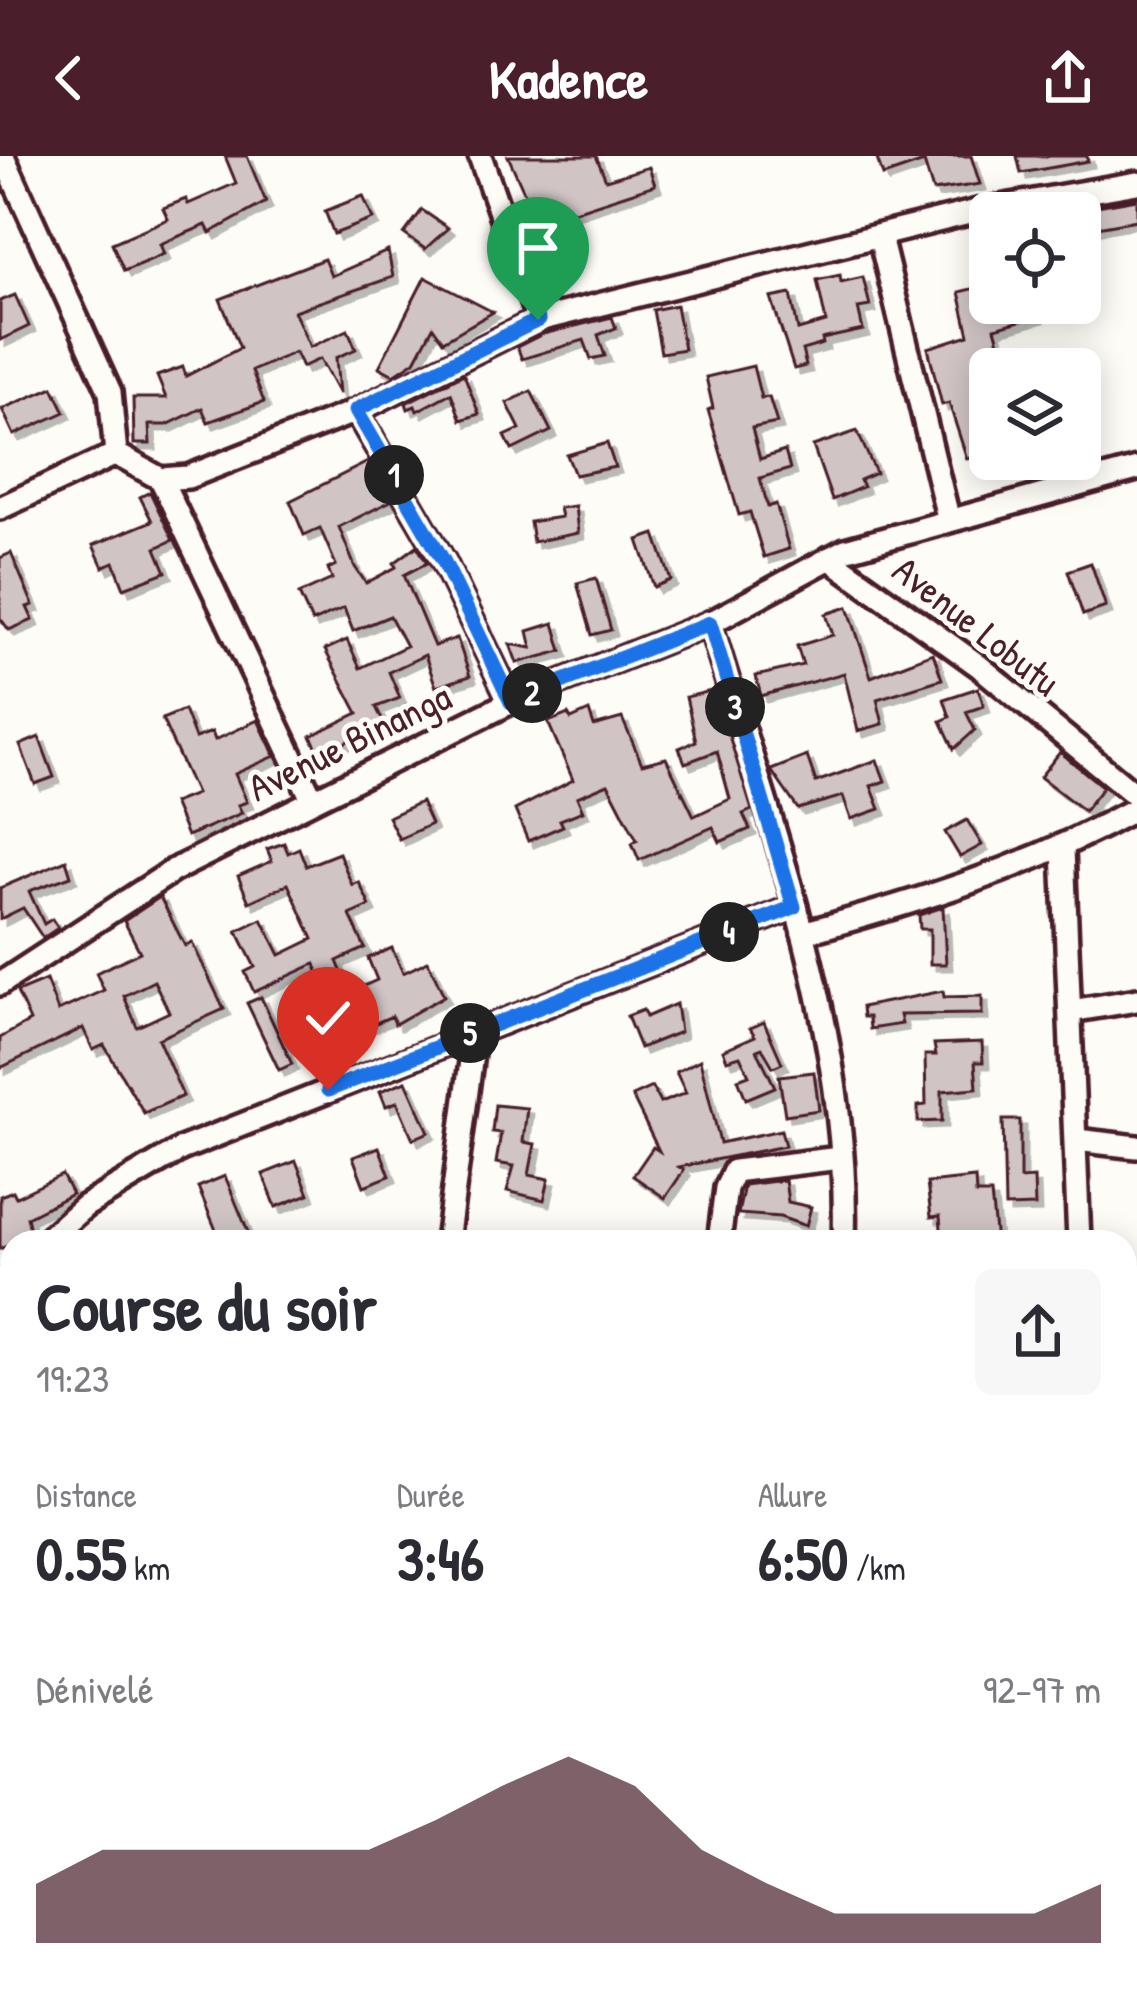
<!DOCTYPE html>
<html lang="fr">
<meta charset="utf-8">
<style>
body{margin:0;font-family:"Patrick Hand",sans-serif;background:#f7f7f7;color:#2b2b33;height:100vh;display:flex;flex-direction:column;font-size:45px;white-space:nowrap}
*{box-sizing:border-box;margin:0}
p{font-size:39px;color:#7c7c81}
.icon{flex:none;width:66px;height:66px;fill:none;stroke:currentColor;stroke-width:2;stroke-linecap:round;stroke-linejoin:round}
.map{position:relative;flex:1;overflow:hidden}
.drawer{position:absolute;left:0px;top:1074px;width:1137px;height:771px;display:flex;flex-direction:column;background:#fff;border-radius:36px 36px 0 0;box-shadow:0 6px 30px #0003}
.drawer>*{flex:none}
.fabs{position:absolute;left:969px;top:36px;display:grid;gap:24px}
.fabs a{display:grid;place-items:center;width:132px;height:132px;border-radius:18px;background:#fff;box-shadow:0 6px 30px #0003;font-size:60px}
.pin{position:absolute;display:grid;place-items:center;width:102px;height:102px;color:#fff;margin:-123px -51px;border-radius:50% 50% 50% 0;rotate:-45deg;box-shadow:0 0 12px #0007}
.pin .icon{rotate:45deg}
.km{position:absolute;width:60px;height:60px;margin:-30px;border-radius:50%;background:#222;color:#fff;font-size:33px;line-height:60px;text-align:center}
.round{display:grid;place-items:center;flex:none;width:126px;height:126px;border-radius:18px;background:#f7f7f7}
.overview{display:flex;align-items:center;justify-content:space-between;height:204px;padding:0 36px}
h1{font-size:66px;font-weight:800;line-height:90px}
.figures{display:grid;grid-template-columns:repeat(3,1fr);gap:18px;height:204px;padding:12px 36px}
.figures div{display:grid;align-content:center}
.figures b{font-size:60px;font-weight:800}
.figures small{font-size:33px;font-weight:400}
.figures p{font-size:33px}
.chart{height:336px;padding:24px 36px}
.chart p{display:flex;justify-content:space-between}
.chart svg{width:100%;height:216px;margin-top:12px;fill:#4a1f2b;opacity:.7}
header{display:flex;justify-content:space-between;align-items:center;height:156px;padding:0 36px;background:#4a1f2b;color:#fff;font-size:54px;font-weight:800}
.map>svg:first-child{display:block}
.building{fill:#d0c5c4;stroke:#4a1f2b;stroke-width:3;fill-rule:evenodd;filter:url(#shadow)}
.lines{fill:none;stroke-linecap:round;stroke-linejoin:round}
.street-casing{stroke:#4a1f2b;stroke-width:30}
.street{stroke:#fdfcf7;stroke-width:21}
.route-casing{stroke:#fff;stroke-width:24}
.route{stroke:#1a73e8;stroke-width:15}
.labels{text-anchor:middle;dominant-baseline:central;stroke-width:10;stroke-linejoin:round;paint-order:stroke}
.street-label{font-size:39px;fill:#4a1f2b;stroke:#fdfcf7}
</style>
<header><svg class="icon" aria-label="back" viewBox="0 0 24 24"><path d="M15 5l-7 7 7 7"/></svg>Kadence<svg class="icon" aria-label="share" viewBox="0 0 24 24"><path d="M12 15V3M7 8l5-5 5 5M5 13v7h14v-7"/></svg></header>
<div class="map">
<svg width="1137" height="1843" viewBox="0 0 1137 1843">
<defs>
<filter id="shadow"><feDropShadow dx="6" dy="6" stdDeviation="0" flood-color="#0004"/></filter>
</defs>
<rect width="100%" height="100%" fill="#fdfcf7"/>
<filter id="ink" filterUnits="userSpaceOnUse"><feTurbulence type="fractalNoise" baseFrequency=".00833" numOctaves="2"/><feDisplacementMap in="SourceGraphic" scale="24" xChannelSelector="R" yChannelSelector="G"/><feConvolveMatrix kernelMatrix="1 2 1 2 8 2 1 2 1" color-interpolation-filters="sRGB"/></filter>
<g filter="url(#ink)">
<!-- building -->
<g class="building">
<path d="M 225,0 L 247,0 L 266,46 L 210,77 L 206,69 L 160,88 L 164,98 L 124,115 L 112,87 L 168,63 L 163,52 L 186,43 L 188,48 L 236,27 Z"/>
<path d="M 508,0 L 596,0 L 606,24 L 649,11 L 655,29 L 538,67 Z"/>
<path d="M 876,0 L 971,0 L 980,28 L 933,35 L 924,6 L 883,20 Z"/>
<path d="M 1017,0 L 1087,0 L 1088,5 L 1021,17 Z"/>
<path d="M 363,40 L 373,63 L 334,78 L 325,55 Z"/>
<path d="M 1137,43 L 1137,64 L 1080,74 L 1080,53 Z"/>
<path d="M 422,54 L 448,72 L 425,93 L 404,78 Z"/>
<path d="M 388,95 L 393,121 L 294,155 L 310,191 L 348,174 L 356,193 L 336,202 L 339,238 L 320,203 L 302,211 L 295,196 L 252,215 L 264,246 L 208,266 L 202,252 L 167,269 L 149,269 L 150,288 L 134,288 L 133,242 L 166,242 L 157,220 L 183,211 L 186,220 L 240,192 L 220,143 L 324,103 L 331,120 Z"/>
<path d="M 840,119 L 841,126 L 863,121 L 870,150 L 858,152 L 863,174 L 822,183 L 823,188 L 802,194 L 806,210 L 794,213 L 771,142 L 791,138 L 798,174 L 826,166 L 817,124 Z"/>
<path d="M 425,121 L 493,156 L 443,185 L 433,171 L 415,205 L 394,219 L 379,211 Z"/>
<path d="M 983,130 L 990,157 L 1034,147 L 1038,160 L 995,172 L 1005,207 L 990,213 L 990,296 L 967,303 L 949,247 L 942,249 L 928,192 L 969,179 L 959,136 Z"/>
<path d="M 15,139 L 29,170 L 0,184 L 0,145 Z"/>
<path d="M 676,149 L 684,193 L 661,197 L 653,154 Z"/>
<path d="M 612,161 L 616,172 L 598,179 L 605,200 L 591,203 L 584,184 L 522,203 L 517,191 L 543,178 Z"/>
<path d="M 753,210 L 761,242 L 769,241 L 777,267 L 752,272 L 760,303 L 785,295 L 790,313 L 760,322 L 768,351 L 776,348 L 789,393 L 764,401 L 750,356 L 739,359 L 708,254 L 713,252 L 706,221 Z"/>
<path d="M 464,218 L 479,258 L 461,264 L 451,237 L 417,255 L 415,250 L 408,253 L 406,247 Z"/>
<path d="M 53,231 L 65,256 L 14,279 L 2,253 Z"/>
<path d="M 531,235 L 551,275 L 512,294 L 505,280 L 520,273 L 507,247 Z"/>
<path d="M 857,275 L 876,317 L 860,324 L 863,331 L 832,344 L 813,290 Z"/>
<path d="M 607,287 L 615,311 L 575,319 L 567,299 Z"/>
<path d="M 368,306 L 391,345 L 339,371 L 355,411 L 366,427 L 396,411 L 394,407 L 417,390 L 427,407 L 404,419 L 434,490 L 457,482 L 470,520 L 436,531 L 425,499 L 389,516 L 400,542 L 376,551 L 384,567 L 320,599 L 311,580 L 358,557 L 325,494 L 347,484 L 360,512 L 406,490 L 390,460 L 353,475 L 344,452 L 312,466 L 299,438 L 332,423 L 328,413 L 336,409 L 320,372 L 304,379 L 290,345 Z"/>
<path d="M 150,336 L 173,384 L 156,392 L 166,416 L 124,432 L 114,406 L 103,411 L 93,389 L 152,365 L 140,341 Z"/>
<path d="M 575,350 L 578,377 L 533,386 L 530,366 L 561,361 L 559,352 Z"/>
<path d="M 655,378 L 671,424 L 654,431 L 638,384 Z"/>
<path d="M 11,397 L 33,449 L 27,451 L 33,464 L 9,474 L 0,462 L 0,402 Z"/>
<path d="M 1091,407 L 1106,451 L 1083,459 L 1068,415 Z"/>
<path d="M 596,422 L 611,474 L 592,479 L 577,427 Z"/>
<path d="M 848,451 L 871,521 L 933,497 L 942,523 L 877,543 L 883,568 L 858,575 L 844,517 L 761,540 L 756,520 L 803,509 L 797,490 L 833,479 L 826,458 Z"/>
<path d="M 554,467 L 562,495 L 517,507 L 510,488 L 532,492 L 528,475 Z"/>
<path d="M 978,532 L 984,550 L 966,556 L 975,574 L 954,593 L 941,565 L 950,561 L 944,543 Z"/>
<path d="M 715,534 L 752,654 L 743,658 L 750,673 L 720,686 L 713,671 L 639,704 L 632,687 L 637,684 L 608,628 L 577,641 L 583,655 L 560,664 L 563,670 L 528,685 L 515,654 L 573,624 L 548,566 L 568,558 L 571,563 L 589,555 L 594,570 L 622,562 L 642,608 L 666,602 L 694,660 L 730,643 L 717,595 L 685,607 L 679,592 L 696,585 L 686,541 Z"/>
<path d="M 184,554 L 195,582 L 212,576 L 215,584 L 258,564 L 275,600 L 235,618 L 247,646 L 238,649 L 242,657 L 187,680 L 173,647 L 196,638 L 162,563 Z"/>
<path d="M 39,581 L 54,621 L 35,628 L 20,589 Z"/>
<path d="M 1060,596 L 1103,631 L 1084,655 L 1040,621 Z"/>
<path d="M 807,600 L 816,626 L 877,604 L 885,625 L 871,630 L 880,653 L 851,663 L 843,640 L 798,653 L 771,614 Z"/>
<path d="M 421,646 L 431,668 L 399,683 L 388,661 Z"/>
<path d="M 967,664 L 982,689 L 960,701 L 945,676 Z"/>
<path d="M 284,687 L 288,697 L 299,692 L 306,710 L 339,697 L 352,729 L 359,726 L 370,750 L 350,759 L 365,792 L 337,805 L 350,836 L 377,824 L 368,802 L 392,792 L 403,817 L 428,805 L 444,840 L 395,868 L 392,860 L 353,877 L 346,860 L 336,860 L 315,808 L 254,836 L 245,816 L 255,811 L 237,775 L 262,763 L 280,799 L 313,783 L 288,728 L 249,746 L 238,720 L 272,705 L 267,693 Z"/>
<path d="M 66,704 L 71,720 L 29,735 L 44,768 L 52,763 L 58,772 L 43,782 L 23,752 L 0,763 L 0,732 Z"/>
<path d="M 160,741 L 185,790 L 192,786 L 224,853 L 158,883 L 183,940 L 144,957 L 104,889 L 93,894 L 83,872 L 0,912 L 0,882 L 30,865 L 17,836 L 46,824 L 58,855 L 104,834 L 96,817 L 140,796 L 124,765 ZM 154,825 L 169,856 L 137,871 L 124,840 Z"/>
<path d="M 943,751 L 946,808 L 930,808 L 930,773 L 920,773 L 919,759 Z"/>
<path d="M 943,835 L 944,841 L 982,840 L 982,858 L 900,859 L 902,868 L 870,873 L 869,861 L 863,861 L 862,851 Z"/>
<path d="M 261,841 L 292,908 L 279,914 L 247,847 Z"/>
<path d="M 676,848 L 680,876 L 640,892 L 627,860 L 643,854 L 646,861 Z"/>
<path d="M 764,866 L 782,907 L 773,911 L 762,892 L 757,894 L 775,931 L 746,943 L 738,923 L 749,919 L 740,900 L 727,904 L 723,894 L 755,880 L 750,872 Z"/>
<path d="M 982,886 L 983,906 L 975,906 L 977,932 L 942,935 L 942,965 L 918,966 L 918,950 L 926,949 L 925,899 L 936,899 L 934,888 Z"/>
<path d="M 700,904 L 720,987 L 781,974 L 785,990 L 679,1011 L 684,1014 L 665,1042 L 633,1020 L 653,991 L 659,995 L 632,940 L 652,931 L 660,947 L 686,937 L 676,916 Z"/>
<path d="M 814,916 L 819,954 L 785,959 L 779,920 Z"/>
<path d="M 406,925 L 429,976 L 413,983 L 397,946 L 386,950 L 380,935 Z"/>
<path d="M 495,949 L 527,952 L 523,986 L 535,988 L 529,1019 L 549,1023 L 544,1044 L 507,1035 L 514,1010 L 496,1007 L 501,977 L 492,976 Z"/>
<path d="M 1003,964 L 1020,964 L 1020,1023 L 1034,1022 L 1035,1050 L 1005,1051 Z"/>
<path d="M 379,991 L 390,1020 L 364,1030 L 353,1001 Z"/>
<path d="M 296,1005 L 309,1038 L 276,1051 L 263,1018 Z"/>
<path d="M 62,1019 L 72,1038 L 27,1061 L 31,1079 L 0,1093 L 0,1040 L 13,1035 L 16,1041 Z"/>
<path d="M 225,1020 L 248,1076 L 253,1086 L 221,1086 L 198,1031 Z"/>
<path d="M 975,1022 L 976,1038 L 991,1038 L 996,1086 L 942,1086 L 940,1060 L 931,1061 L 927,1027 Z"/>
<path d="M 785,1024 L 788,1046 L 811,1051 L 806,1070 L 780,1061 L 738,1058 L 744,1029 Z"/>
</g>
<g class="lines">
<!-- street casing -->
<g class="street-casing">
<g id="street">
<path d="M 3,0 L 110,236 L 116,298"/>
<path d="M 480,0 L 538,164"/>
<path d="M 880,81 L 948,361"/>
<path d="M 356,255 L 444,406 L 511,546"/>
<path d="M 116,298 L 161,323 L 188,321 L 356,255 L 538,164 L 977,55 L 1137,27"/>
<path d="M 161,323 L 312,643"/>
<path d="M 0,352 L 116,298"/>
<path d="M 829,402 L 979,510 L 1137,640"/>
<path d="M 710,467 C 769,667 851,874 844,1086"/>
<path d="M 1063,693 L 1079,1086"/>
<path d="M 803,777 C 921,745 1030,711 1137,652"/>
<path d="M 0,828 L 174,714 L 511,546 L 710,467 L 845,394 L 1137,313"/>
<path d="M 1071,855 L 1137,844"/>
<path d="M 1076,984 L 1137,991"/>
<path d="M 44,1086 L 85,1050 L 181,993 L 794,751"/>
<path d="M 447,1086 L 475,875"/>
<path d="M 719,1086 L 726,1032 L 734,1015 L 840,1002"/>
<path d="M 1125,1115 L 1137,1123"/>
<path d="M 0,1131 L 12,1119"/>
<path d="M 1125,1290 L 1137,1290"/>
<path d="M 1125,1352 L 1137,1309"/>
<path d="M 1125,1494 L 1137,1497"/>
<path d="M 0,1531 L 12,1534"/>
<path d="M 1125,1576 L 1137,1579"/>
<path d="M 1125,1717 L 1137,1721"/>
<path d="M 1003,1833 L 1044,1843"/>
<path d="M 273,1843 L 276,1833"/>
<path d="M 848,1843 L 850,1833"/>
</g>
</g>
<!-- street -->
<use href="#street" class="street"/>
</g>
</g>
<g class="lines" filter="url(#ink)">
<!-- route casing -->
<g class="route-casing">
<path id="route" d="M 328,934 L 794,751 L 710,467 L 511,546 L 444,406 L 356,254 L 538,164"/>
</g>
<!-- route -->
<use href="#route" class="route"/>
</g>
<g class="labels">
<!-- street labels -->
<g class="street-label">
<text transform="translate(977 469) rotate(38)">Avenue Lobutu</text>
<text transform="translate(349 585) rotate(-26)">Avenue Binanga</text>
</g>
</g>
</svg>
<div class="fabs">
<a><svg class="icon" aria-label="locate" viewBox="0 0 24 24"><circle cx="12" cy="12" r="6"/><path d="M12 2v4M12 18v4M2 12h4M18 12h4"/></svg></a>
<a><svg class="icon" aria-label="layers" viewBox="0 0 24 24"><path d="M12 4l9 5-9 5-9-5zM3 14l9 5 9-5"/></svg></a>
</div>
<div class="pin" style="left:538px;top:164px;background:#1e9e55"><svg class="icon" aria-label="arrive" viewBox="0 0 24 24"><path d="M6 21V4h12l-3 4 3 4H6"/></svg></div>
<div class="pin" style="left:328px;top:934px;background:#d93025"><svg class="icon" aria-label="check" viewBox="0 0 24 24"><path d="M5 12l5 5 9-10"/></svg></div>
<b class="km" style="left:394px;top:319px">1</b>
<b class="km" style="left:532px;top:537px">2</b>
<b class="km" style="left:735px;top:551px">3</b>
<b class="km" style="left:729px;top:776px">4</b>
<b class="km" style="left:470px;top:877px">5</b>
<section class="drawer">
<div class="overview"><div><h1>Course du soir</h1><p>19:23</p></div><a class="round"><svg class="icon" aria-label="share" viewBox="0 0 24 24"><path d="M12 15V3M7 8l5-5 5 5M5 13v7h14v-7"/></svg></a></div>
<div class="figures">
<div><p>Distance</p><b>0.55<small> km</small></b></div>
<div><p>Durée</p><b>3:46</b></div>
<div><p>Allure</p><b>6:50<small> /km</small></b></div>
</div>
<div class="chart"><p><span>Dénivelé</span>92–97 m</p>
<svg viewBox="0 0 160 44" preserveAspectRatio="none"><path d="M0 44V32L10 25L20 25L30 25L40 25L50 25L60 19L70 12L80 6L90 12L100 25L110 32L120 38L130 38L140 38L150 38L160 32V44z"/></svg>
</div>
</section>
</div>
